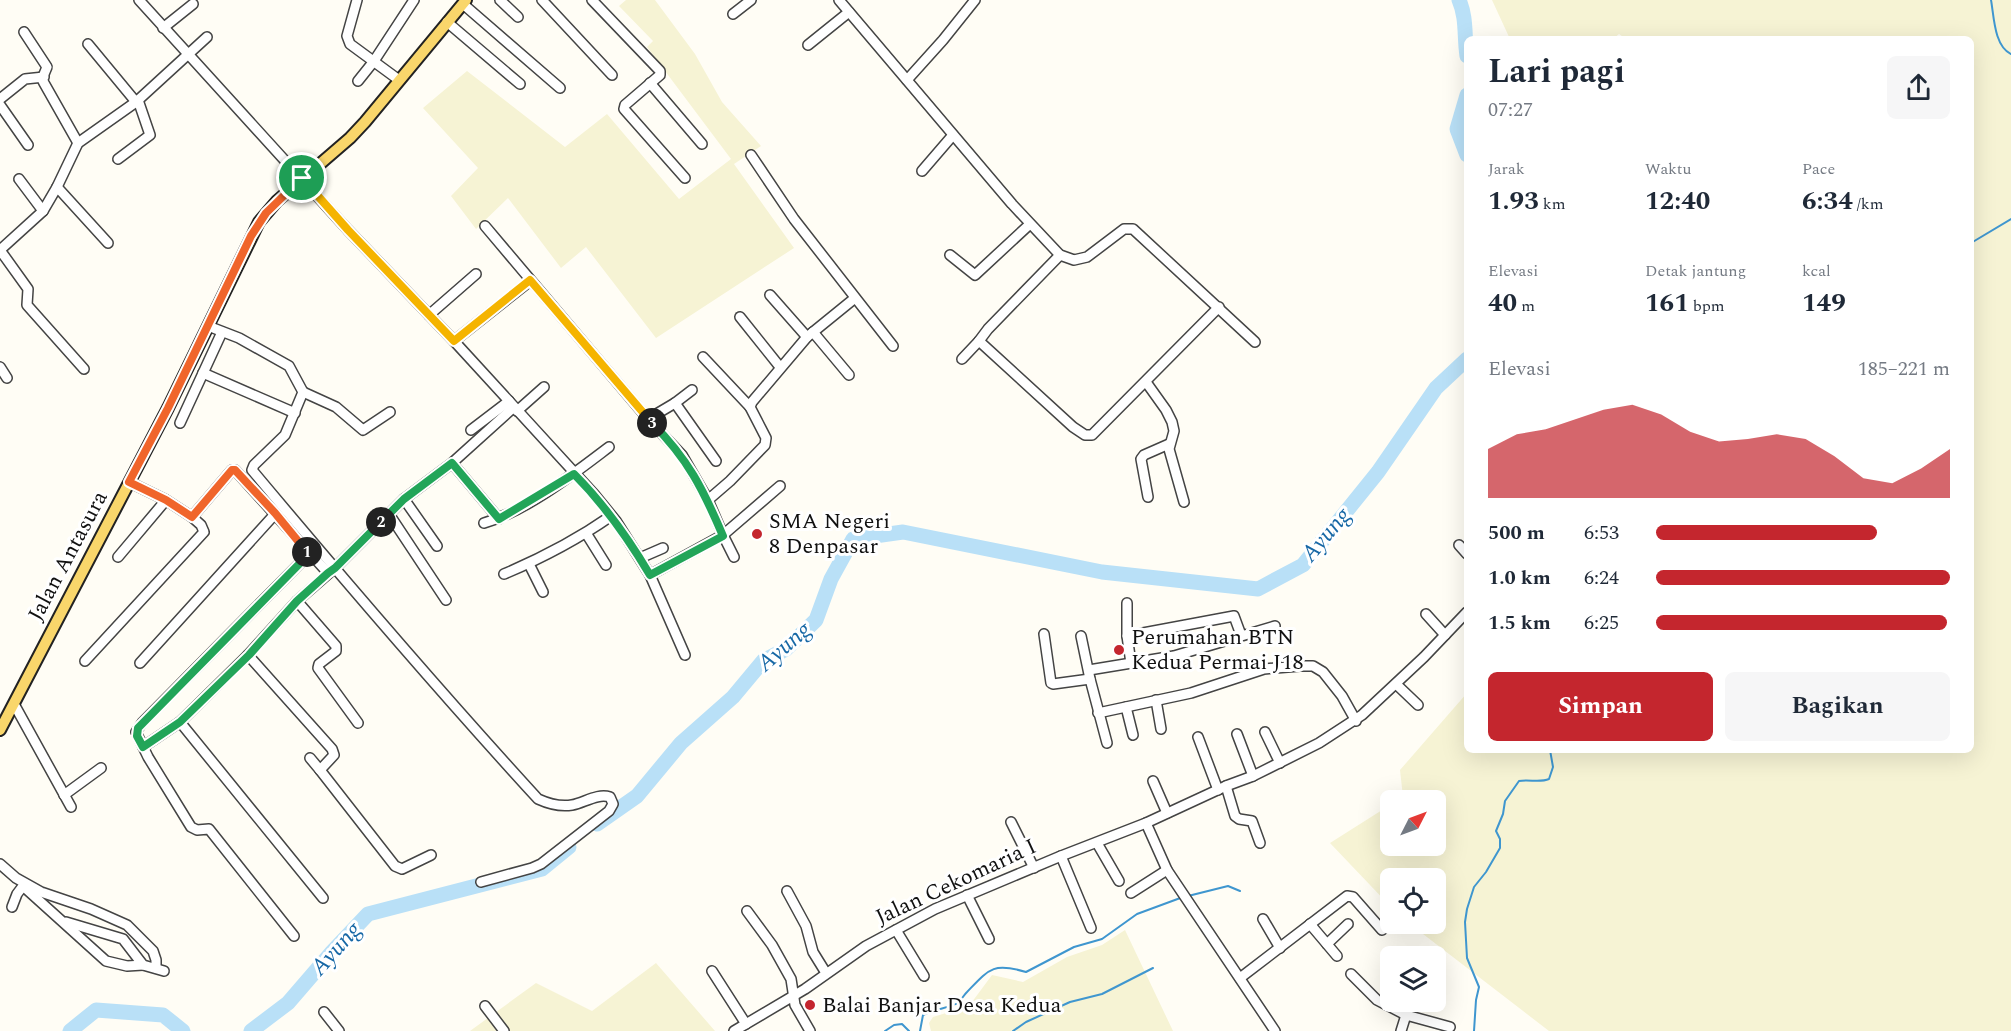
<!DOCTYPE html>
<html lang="id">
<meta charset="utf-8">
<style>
body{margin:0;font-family:Spectral,serif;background:#f6f6f7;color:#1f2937;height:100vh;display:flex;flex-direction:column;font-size:22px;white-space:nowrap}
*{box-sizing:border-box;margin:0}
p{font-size:20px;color:#747a83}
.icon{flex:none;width:33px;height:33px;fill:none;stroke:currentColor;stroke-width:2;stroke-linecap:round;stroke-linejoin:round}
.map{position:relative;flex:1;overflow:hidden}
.side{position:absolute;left:1464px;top:36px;width:510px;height:717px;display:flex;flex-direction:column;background:#fff;border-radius:9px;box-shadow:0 6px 24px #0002}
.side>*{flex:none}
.needle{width:39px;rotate:48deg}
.fabs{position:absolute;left:1380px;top:790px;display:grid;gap:12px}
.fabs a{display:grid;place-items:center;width:66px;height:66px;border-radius:9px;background:#fff;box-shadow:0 6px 24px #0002;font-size:30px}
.pin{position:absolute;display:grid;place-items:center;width:51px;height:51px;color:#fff;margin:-26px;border:3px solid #fff;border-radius:50%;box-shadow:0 2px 6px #0007}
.km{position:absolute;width:30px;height:30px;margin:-15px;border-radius:50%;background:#222;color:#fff;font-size:16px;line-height:30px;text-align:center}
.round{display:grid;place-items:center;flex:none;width:63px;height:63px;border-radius:9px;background:#f6f6f7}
.summary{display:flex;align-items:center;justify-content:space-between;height:102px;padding:0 24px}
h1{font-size:33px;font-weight:700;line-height:45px}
.stats{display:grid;grid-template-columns:repeat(3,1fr);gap:9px;height:102px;padding:6px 24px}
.stats div{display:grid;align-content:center}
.stats b{font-size:26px;font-weight:700}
.stats small{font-size:16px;font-weight:400}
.stats p{font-size:16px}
.chart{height:168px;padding:12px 24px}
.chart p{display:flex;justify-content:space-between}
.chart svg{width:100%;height:108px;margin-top:6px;fill:#c4262e;opacity:.7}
.action{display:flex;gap:12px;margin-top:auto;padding:12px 24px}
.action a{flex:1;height:69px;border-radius:9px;background:#c4262e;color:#fff;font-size:24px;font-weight:700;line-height:69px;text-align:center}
.action a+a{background:#f6f6f7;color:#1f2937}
ul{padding:0 24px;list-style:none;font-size:20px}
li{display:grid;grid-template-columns:96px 72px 1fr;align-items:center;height:45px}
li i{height:15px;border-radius:8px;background:#c4262e}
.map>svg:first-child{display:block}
.farmland{fill:#f6f3d4}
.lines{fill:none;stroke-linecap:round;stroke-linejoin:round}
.stream{stroke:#3f96cf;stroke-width:2}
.river{stroke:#b9e0f7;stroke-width:15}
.minor-casing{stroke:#444;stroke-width:12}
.major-casing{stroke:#222;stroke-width:14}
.minor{stroke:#fff;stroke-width:9}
.major{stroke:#f9d66b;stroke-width:10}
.split-1-casing{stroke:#fff;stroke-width:12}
.split-2-casing{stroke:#fff;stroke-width:12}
.split-3-casing{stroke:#fff;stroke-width:12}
.split-4-casing{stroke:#fff;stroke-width:12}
.split-1{stroke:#f0652b;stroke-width:8}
.split-2{stroke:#22a559;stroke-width:8}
.split-3{stroke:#22a559;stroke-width:8}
.split-4{stroke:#f5b400;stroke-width:8}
.poi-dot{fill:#c4262e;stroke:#fff;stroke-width:2}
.labels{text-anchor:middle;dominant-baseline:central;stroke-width:6;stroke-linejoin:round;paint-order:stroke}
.poi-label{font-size:22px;fill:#111;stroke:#fff;text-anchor:start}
.street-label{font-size:22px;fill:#111;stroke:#fff}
.water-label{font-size:24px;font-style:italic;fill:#1768a6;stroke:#fff}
</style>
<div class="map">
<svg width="2011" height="1031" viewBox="0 0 2011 1031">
<rect width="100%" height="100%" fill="#fffdf5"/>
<!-- farmland -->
<g class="farmland">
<path d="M 626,0 L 655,0 L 695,54 L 722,102 L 761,146 L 734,164 L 794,248 L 656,338 L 586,247 L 561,268 L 508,198 L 476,229 L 451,196 L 478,168 L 423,108 L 467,71 L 565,147 L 607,114 L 679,199 L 731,159 L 647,47 L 653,41 L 619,6 Z"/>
<path d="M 1492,0 L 2011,0 L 2011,1031 L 1549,1031 L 1410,924 L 1436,924 L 1436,879 L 1390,879 L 1390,906 L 1330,843 L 1390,805 L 1390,846 L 1436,846 L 1436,801 L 1397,801 L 1403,797 L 1400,770 L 1467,693 L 1467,750 L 1971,750 L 1971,39 L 1626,39 L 1619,34 L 1613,39 L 1510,39 Z"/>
<path d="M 1125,930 L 1173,1031 L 931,1031 L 929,1023 L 933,1017 L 969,1006 L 992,975 L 1023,982 L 1067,957 L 1102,945 Z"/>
<path d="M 656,963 L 715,1031 L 470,1031 L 536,983 L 592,1011 Z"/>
</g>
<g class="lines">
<!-- stream -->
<g class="stream">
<path d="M 1991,0 C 1994,16 1994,46 2011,54"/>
<path d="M 1971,243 L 2011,219"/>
<path d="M 1188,896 L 1228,886 L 1240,891"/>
<path d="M 885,1031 L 894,1025 L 902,1024 L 909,1031"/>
<path d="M 920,1031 L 923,1015 C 934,1009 949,1008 958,1003 C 961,1000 964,995 967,992 C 989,969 993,962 1026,972 L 1074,947 L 1102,939 L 1137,914 L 1183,897"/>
<path d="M 1013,1031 L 1026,1022 L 1070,1002 L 1102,994 L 1153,968"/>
<path d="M 1474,1031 L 1476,1000 L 1479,987 L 1467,958 L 1465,922 L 1467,909 L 1474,887 L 1486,872 L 1500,848 L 1500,839 L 1496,831 L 1503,814 L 1505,801 L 1519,781 C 1529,779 1540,783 1549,779 L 1553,767 L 1550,750"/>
</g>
<!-- river -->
<g class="river">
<path d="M 1459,0 C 1467,18 1464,37 1467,56"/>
<path d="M 1467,95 L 1457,129 L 1467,155"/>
<path d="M 597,824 L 637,796 L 681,743 L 733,697 L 763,661 L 786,649 L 816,620 L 831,579 L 853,539 L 903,532 L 1102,572 L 1258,589 L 1303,565 L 1378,472 L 1436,388 L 1467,359"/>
<path d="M 70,1031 L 96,1010 L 163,1015 L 183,1031"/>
<path d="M 251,1031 L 288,1003 L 332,952 L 368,914 L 542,869 L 569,847"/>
</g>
<!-- minor casing -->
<g class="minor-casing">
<g id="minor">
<path d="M 139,0 L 348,230 L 454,341 L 594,494 L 616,521 L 650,575 L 685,655"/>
<path d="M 357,0 L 347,36 L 350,44 L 399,80"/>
<path d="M 500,0 L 518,17"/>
<path d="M 542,0 L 612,75"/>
<path d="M 592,0 L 660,71 L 660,75 L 625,105 L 624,109 L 685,178"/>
<path d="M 839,0 L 1012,204 L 1060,255 L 1074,260 L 1087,257 L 1124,229 L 1133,229 L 1255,342"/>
<path d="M 463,4 L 560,88"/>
<path d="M 733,14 L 751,0"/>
<path d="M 447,22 L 520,84"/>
<path d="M 163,28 L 193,4"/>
<path d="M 24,32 L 47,67 L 42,79 L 44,83 L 78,143"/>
<path d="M 88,44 L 136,102"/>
<path d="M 808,45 L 849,12"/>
<path d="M 907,80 L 943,40 L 975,0"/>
<path d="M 358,81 L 374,61 L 414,0"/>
<path d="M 650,83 L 702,144"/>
<path d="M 0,99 L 25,79 L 44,77"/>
<path d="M 0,105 L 28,145"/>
<path d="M 751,155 L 794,219 L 893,346"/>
<path d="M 118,159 L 150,135 L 138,100"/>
<path d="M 922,171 L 953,135"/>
<path d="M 19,179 L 43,211"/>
<path d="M 57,187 L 108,243"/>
<path d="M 485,226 L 648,419 L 682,455 L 708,500 L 730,481 L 765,445 L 766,438 L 750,407 L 752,402 L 807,337 L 855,298"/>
<path d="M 0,250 L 43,211 L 57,187 L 78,143 L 136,102 L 207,37"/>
<path d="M 0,250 L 28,289 L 27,305 L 84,369"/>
<path d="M 950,255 L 975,275 L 1030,224"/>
<path d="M 1060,255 L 988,329 L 979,341 L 1073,427 L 1085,435 L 1092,435 L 1219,307"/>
<path d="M 770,295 L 807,337"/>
<path d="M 429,315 L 476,274"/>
<path d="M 740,317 L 780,367"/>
<path d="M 208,326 L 239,338 L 289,366 L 303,392 L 285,435 L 254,465 L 252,470 C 345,581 440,692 538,799 C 549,804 560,807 572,805 C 584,803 597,793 610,797 L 613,804 L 609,811 L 541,864 L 532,868 L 481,882"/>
<path d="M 813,332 L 849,375"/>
<path d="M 454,341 L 530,281"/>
<path d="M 703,357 L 750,407"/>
<path d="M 962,359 L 979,341"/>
<path d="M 0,367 L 7,378"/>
<path d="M 203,373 L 295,413"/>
<path d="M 1146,382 L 1166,410 L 1172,422 L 1174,431 L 1169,449 L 1184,502"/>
<path d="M 303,392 L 336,407 L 363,430 L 390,412"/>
<path d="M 675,403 L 716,461"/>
<path d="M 517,411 L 544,387"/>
<path d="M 648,419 L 675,403 L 692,390"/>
<path d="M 180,423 L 222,332"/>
<path d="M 471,430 L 509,401"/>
<path d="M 452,463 L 499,519"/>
<path d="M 129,482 L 166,500 L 192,517 L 232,470 L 235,470 L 328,573"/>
<path d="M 1148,497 L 1141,459 L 1144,455 L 1169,444"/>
<path d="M 404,499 L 437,546"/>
<path d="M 389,514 L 446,600"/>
<path d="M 484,523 C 528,510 572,475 609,447"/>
<path d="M 586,533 L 606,565"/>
<path d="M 1459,545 L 1467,554"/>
<path d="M 118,557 L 166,500"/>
<path d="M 734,557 L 723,535 L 780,486"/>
<path d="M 640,558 L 663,548"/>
<path d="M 529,564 L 543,592"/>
<path d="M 504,574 C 542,558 578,539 611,516"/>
<path d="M 650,575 L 723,535 L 708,500"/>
<path d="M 297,601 L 336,646 L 336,651 L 319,664 L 318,668 L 358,723"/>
<path d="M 1127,603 L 1127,636 L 1131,663"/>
<path d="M 1426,614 L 1445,635"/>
<path d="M 1044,634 L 1051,683 L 1053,684 L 1090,679"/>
<path d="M 1081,636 L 1090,679 L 1107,743"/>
<path d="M 1127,636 L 1234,616 L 1241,635"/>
<path d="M 248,655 L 332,749 L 334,755 L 320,770 L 395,866 L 402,869 L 431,855"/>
<path d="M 85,661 L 204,532 L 201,525 L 192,517"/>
<path d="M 140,663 L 275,514"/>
<path d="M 1089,670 L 1174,656 L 1275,626"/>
<path d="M 1396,684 L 1418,705"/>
<path d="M 1156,700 L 1161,729"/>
<path d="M 14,704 L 71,807"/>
<path d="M 1126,707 L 1133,735"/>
<path d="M 1098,713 L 1191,693 L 1264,669 L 1300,666 L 1313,666 L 1323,672 L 1342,696 L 1356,721"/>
<path d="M 180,722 L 323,898"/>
<path d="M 1265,732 L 1280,763"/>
<path d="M 1237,734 L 1253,776"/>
<path d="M 1198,737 L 1218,790"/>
<path d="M 143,747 L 180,722 L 248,655 L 297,601 L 335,568 L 404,499 L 452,463 L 514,407"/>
<path d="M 310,758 L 320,770"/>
<path d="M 1153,781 L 1167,813"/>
<path d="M 1226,786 L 1235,816 L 1239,819 L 1252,821 L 1260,843"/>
<path d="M 64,795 L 101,768"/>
<path d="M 1011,822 L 1034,868"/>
<path d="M 1146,823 L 1167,870 L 1275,1031"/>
<path d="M 1097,843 L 1119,881"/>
<path d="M 1061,856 L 1091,928"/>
<path d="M 0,864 L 16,878 L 41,892 L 91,909 L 127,925 L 153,951 L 156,960 L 156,968"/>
<path d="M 24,887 L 106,961 L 127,966 L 143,965"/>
<path d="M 787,891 L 806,926 L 813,952 L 826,973"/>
<path d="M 1131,893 L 1167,870"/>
<path d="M 967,895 L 989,939"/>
<path d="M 12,907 L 17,894 L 23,886"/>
<path d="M 747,911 L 772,945 L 791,979 L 795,1005 L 810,1031"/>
<path d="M 1263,919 L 1280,948"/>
<path d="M 66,922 L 123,939 L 143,965 L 164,971"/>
<path d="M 1310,924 L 1337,956"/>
<path d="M 896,930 L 924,976"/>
<path d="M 294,936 L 209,829 L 197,830 L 191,827 L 148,757 L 136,732 L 142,723 L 309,554"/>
<path d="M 1327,944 L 1348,924"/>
<path d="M 712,971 L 746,1024"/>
<path d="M 1351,974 L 1377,1000 L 1406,1015 L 1450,1027"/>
<path d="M 1240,978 L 1347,896 L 1353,897 L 1382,930"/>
<path d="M 485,1006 L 504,1031"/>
<path d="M 324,1012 L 339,1031"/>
<path d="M 734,1031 L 805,989 L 866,946 L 935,909 L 1061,856 L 1146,823 L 1226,786 L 1253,776 L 1319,743 L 1362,715 L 1424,657 L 1467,612"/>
<path d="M 1401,1031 L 1406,1015"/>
</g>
</g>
<!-- major casing -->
<g class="major-casing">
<path id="major" d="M 0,730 L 168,408 L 259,222 L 277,201 L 350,138 L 365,122 L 466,0"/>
</g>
<!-- minor -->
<use href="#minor" class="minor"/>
<!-- major -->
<use href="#major" class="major"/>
</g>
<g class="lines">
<!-- split-1 casing -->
<g class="split-1-casing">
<path id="split-1" d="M 302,178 L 266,213 L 251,236 L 168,408 L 129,482 L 166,500 L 192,517 L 232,470 L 235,470 L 275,513 L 307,552"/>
</g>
<!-- split-2 casing -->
<g class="split-2-casing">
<path id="split-2" d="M 307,552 L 309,554 L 138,728 L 137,736 L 143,747 L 180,722 L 249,655 L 297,601 L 328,573 L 335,568 L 381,522"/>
</g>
<!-- split-3 casing -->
<g class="split-3-casing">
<path id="split-3" d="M 381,522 L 404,499 L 452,463 L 499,519 L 574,474 C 604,504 628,538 650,575 L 723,536 C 703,489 688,459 652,423"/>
</g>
<!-- split-4 casing -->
<g class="split-4-casing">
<path id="split-4" d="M 302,178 L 348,230 L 454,341 L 530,280 L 652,423"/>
</g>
<!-- split-1 -->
<use href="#split-1" class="split-1"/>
<!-- split-2 -->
<use href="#split-2" class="split-2"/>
<!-- split-3 -->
<use href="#split-3" class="split-3"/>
<!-- split-4 -->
<use href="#split-4" class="split-4"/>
</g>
<!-- markers -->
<g class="poi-dot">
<circle cx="757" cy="534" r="6"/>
<circle cx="1119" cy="650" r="6"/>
<circle cx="810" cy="1005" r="6"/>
</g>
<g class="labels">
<!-- poi labels -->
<g class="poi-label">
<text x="769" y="521">SMA Negeri<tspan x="769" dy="25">8 Denpasar</tspan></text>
<text x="1131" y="637">Perumahan BTN<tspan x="1131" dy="25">Kedua Permai J18</tspan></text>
<text x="822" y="1005">Balai Banjar Desa Kedua</text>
</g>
<!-- street labels -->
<g class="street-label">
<text transform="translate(68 556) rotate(-62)">Jalan Antasura</text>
<text transform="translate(956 882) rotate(-25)">Jalan Cekomaria I</text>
</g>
<!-- water labels -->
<g class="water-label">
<text transform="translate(1326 535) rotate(-50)">Ayung</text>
<text transform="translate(784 647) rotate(-41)">Ayung</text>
<text transform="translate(336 949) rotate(-48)">Ayung</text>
</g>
</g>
</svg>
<div class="fabs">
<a><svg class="needle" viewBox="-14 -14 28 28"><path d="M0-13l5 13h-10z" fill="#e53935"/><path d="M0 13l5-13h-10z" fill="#747a83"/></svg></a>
<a><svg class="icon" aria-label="locate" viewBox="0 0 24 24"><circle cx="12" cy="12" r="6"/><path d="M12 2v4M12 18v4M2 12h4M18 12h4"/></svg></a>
<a><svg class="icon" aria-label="layers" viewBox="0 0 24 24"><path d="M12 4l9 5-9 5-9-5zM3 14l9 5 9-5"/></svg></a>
</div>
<div class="pin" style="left:302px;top:178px;background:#1e9e55"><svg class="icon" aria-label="arrive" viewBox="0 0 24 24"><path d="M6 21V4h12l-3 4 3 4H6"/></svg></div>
<b class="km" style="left:307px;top:552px">1</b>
<b class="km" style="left:381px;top:522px">2</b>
<b class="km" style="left:652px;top:423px">3</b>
<section class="side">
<div class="summary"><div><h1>Lari pagi</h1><p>07:27</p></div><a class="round"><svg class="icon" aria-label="share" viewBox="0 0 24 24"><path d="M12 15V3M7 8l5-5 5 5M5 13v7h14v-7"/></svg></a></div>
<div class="stats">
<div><p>Jarak</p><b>1.93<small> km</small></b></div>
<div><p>Waktu</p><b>12:40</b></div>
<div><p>Pace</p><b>6:34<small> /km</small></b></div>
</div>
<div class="stats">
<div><p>Elevasi</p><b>40<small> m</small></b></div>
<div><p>Detak jantung</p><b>161<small> bpm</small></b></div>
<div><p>kcal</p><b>149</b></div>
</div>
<div class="chart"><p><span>Elevasi</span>185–221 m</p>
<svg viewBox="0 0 160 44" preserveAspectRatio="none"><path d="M0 44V24L10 18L20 16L30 12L40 8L50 6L60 10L70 17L80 21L90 20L100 18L110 20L120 27L130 36L140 38L150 32L160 24V44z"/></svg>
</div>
<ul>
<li><b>500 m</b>6:53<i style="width:75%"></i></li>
<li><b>1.0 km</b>6:24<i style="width:100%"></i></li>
<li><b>1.5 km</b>6:25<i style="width:99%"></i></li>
</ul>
<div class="action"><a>Simpan</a><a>Bagikan</a></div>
</section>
</div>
